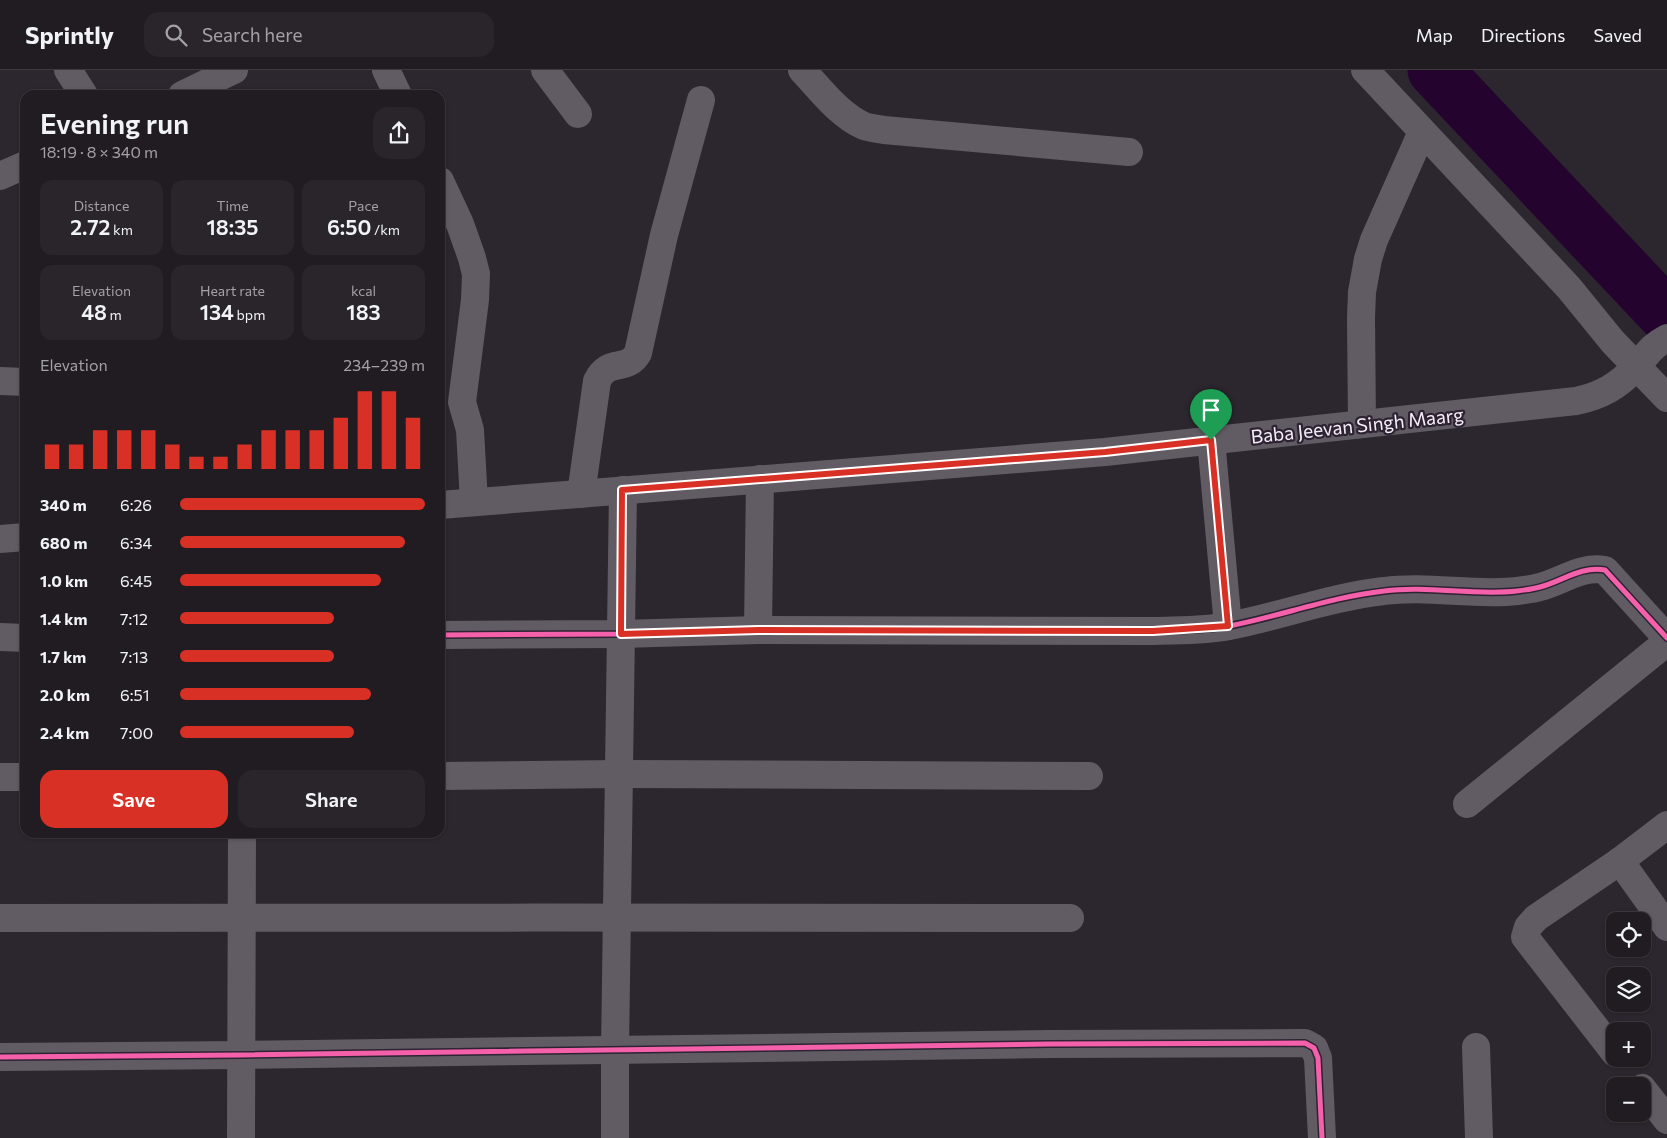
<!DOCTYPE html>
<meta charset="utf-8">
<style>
body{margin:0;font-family:Commissioner,sans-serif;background:#29252a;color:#f1f3f6;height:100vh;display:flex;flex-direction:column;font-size:19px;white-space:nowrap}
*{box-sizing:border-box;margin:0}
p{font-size:16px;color:#a2a1a5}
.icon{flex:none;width:28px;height:28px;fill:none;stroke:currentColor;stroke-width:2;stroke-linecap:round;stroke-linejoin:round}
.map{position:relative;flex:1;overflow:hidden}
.side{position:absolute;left:20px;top:20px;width:425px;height:748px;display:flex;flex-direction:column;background:#211c22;border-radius:15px;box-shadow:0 1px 4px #0004,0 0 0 1px #3e3a40}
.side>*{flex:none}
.fabs{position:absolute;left:1606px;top:842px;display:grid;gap:10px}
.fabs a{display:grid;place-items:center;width:45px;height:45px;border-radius:10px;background:#211c22;box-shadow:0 1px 4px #0004,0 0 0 1px #3e3a40;font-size:25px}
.pin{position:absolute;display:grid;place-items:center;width:42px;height:42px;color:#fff;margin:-51px -21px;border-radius:50% 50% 50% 0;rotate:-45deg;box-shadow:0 0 5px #0007}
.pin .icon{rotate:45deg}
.round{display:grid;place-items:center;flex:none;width:52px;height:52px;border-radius:15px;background:#29252a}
.headline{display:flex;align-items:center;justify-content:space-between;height:85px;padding:0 20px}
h1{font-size:28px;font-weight:600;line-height:38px}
.stats{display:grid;grid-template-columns:repeat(3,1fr);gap:8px;height:85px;padding:5px 20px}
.stats div{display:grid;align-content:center;border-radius:12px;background:#29252a;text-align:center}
.stats b{font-size:21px;font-weight:600}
.stats small{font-size:14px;font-weight:400}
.stats p{font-size:14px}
.chart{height:140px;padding:10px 20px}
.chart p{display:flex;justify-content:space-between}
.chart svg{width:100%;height:90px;margin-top:5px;stroke:#d93025;stroke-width:6}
.cta{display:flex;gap:10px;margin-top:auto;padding:10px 20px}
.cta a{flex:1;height:58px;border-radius:15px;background:#d93025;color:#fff;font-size:20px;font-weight:600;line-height:58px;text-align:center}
.cta a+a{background:#29252a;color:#f1f3f6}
ul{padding:0 20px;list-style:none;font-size:16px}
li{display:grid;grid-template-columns:80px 60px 1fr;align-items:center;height:38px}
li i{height:12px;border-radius:6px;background:#d93025}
header{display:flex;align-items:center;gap:30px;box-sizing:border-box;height:70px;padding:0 25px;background:#211c22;border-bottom:1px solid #3e3a40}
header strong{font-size:24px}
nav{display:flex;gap:28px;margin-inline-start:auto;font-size:18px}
.search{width:350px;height:45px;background:#29252a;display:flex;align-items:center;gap:12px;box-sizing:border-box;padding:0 18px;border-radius:15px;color:#a2a1a5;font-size:19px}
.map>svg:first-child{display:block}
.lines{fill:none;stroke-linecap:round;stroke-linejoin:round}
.river{stroke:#24032f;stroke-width:55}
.minor{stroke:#615c63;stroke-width:28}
.cycleway-casing{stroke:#2d2332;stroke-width:8}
.cycleway{stroke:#f560ab;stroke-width:5}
.route-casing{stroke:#fff;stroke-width:10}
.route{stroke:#d93025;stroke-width:6}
.labels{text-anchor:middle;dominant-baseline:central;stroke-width:4.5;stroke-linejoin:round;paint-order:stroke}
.street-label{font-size:19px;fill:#f5eef9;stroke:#2d2332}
</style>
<header>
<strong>Sprintly</strong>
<div class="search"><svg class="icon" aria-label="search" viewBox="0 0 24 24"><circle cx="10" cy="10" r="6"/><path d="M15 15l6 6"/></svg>Search here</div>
<nav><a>Map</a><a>Directions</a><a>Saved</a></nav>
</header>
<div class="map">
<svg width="1667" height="1068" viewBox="0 0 1667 1068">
<rect width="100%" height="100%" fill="#2c262e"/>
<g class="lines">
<!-- river -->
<path class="river" d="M 1435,0 L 1667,246"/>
<!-- minor -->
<g class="minor">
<path d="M 68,0 L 84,25"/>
<path d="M 386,0 L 398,25"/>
<path d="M 545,0 L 578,44"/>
<path d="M 802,0 C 820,19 839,45 864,56 C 870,58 878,59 884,60 L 1129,82"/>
<path d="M 1365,0 L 1569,218 L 1613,272 L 1667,328"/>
<path d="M 182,25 L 234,0"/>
<path d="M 0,106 L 25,95"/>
<path d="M 440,111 L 460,154 L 472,188 L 476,204 L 475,230 L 462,332 L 470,360 L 474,432"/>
<path d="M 0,311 L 25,312"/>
<path d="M 1362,354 L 1361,248 L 1362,222 L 1368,189 L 1374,170 L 1422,62"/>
<path d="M 1211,370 L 1228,556"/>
<path d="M 581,424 L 597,311 C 608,287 627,303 638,283 L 664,165 L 701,30"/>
<path d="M 440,435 L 1105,382 L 1576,331 C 1601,326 1618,316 1636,297 C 1648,284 1650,277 1667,268"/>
<path d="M 0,469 L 25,467"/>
<path d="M 758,560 L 760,409"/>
<path d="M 440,565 L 621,564 L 758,560 L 1153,561 C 1178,560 1204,561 1229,556 C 1281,546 1331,527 1384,521 C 1428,515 1473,526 1517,521 C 1525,520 1533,519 1540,517 C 1563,511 1580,496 1605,500 L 1667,568"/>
<path d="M 0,567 L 25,568"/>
<path d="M 440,706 L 618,704 L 1089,706"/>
<path d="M 0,707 L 25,707"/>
<path d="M 1467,734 L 1667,572"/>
<path d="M 1620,791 L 1667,857"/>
<path d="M 0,848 C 357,846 713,849 1070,848"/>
<path d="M 1476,977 L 1479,1068"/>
<path d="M 1615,983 L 1525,867 L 1528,857 L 1536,848 L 1620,791 L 1667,755"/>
<path d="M 0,987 L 241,985 L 1049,974 L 1305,973 L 1314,978 L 1318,988 L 1322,1068"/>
<path d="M 1642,1018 L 1667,1050"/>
<path d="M 241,1068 L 242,762"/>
<path d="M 615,1068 L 615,980 L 623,420"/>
</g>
<!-- cycleway casing -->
<g class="cycleway-casing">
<g id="cycleway">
<path d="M 440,565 L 621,564 L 758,560 L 1153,561 C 1178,560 1204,561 1229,556 C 1281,546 1331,527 1384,521 C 1428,515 1473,526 1517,521 C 1525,520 1533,519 1540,517 C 1563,511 1580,496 1605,500 L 1667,568"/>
<path d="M 0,987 L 241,985 L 1049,974 L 1305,973 L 1314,978 L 1318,988 L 1322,1068"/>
</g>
</g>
<!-- cycleway -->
<use href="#cycleway" class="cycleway"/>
</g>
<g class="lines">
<!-- route casing -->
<g class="route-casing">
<path id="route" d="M 1211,370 L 1228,556 L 1153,561 L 758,560 L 621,564 L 622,420 L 1105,382 Z"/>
</g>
<!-- route -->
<use href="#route" class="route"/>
</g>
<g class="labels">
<!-- street labels -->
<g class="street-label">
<text transform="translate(1357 355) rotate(-6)">Baba Jeevan Singh Maarg</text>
</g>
</g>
</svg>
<div class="fabs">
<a><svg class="icon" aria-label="locate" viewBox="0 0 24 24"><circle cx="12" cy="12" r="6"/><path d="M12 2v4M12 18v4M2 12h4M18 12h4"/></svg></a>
<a><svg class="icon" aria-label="layers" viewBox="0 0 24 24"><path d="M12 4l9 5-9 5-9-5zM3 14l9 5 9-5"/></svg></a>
<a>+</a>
<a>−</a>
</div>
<div class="pin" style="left:1211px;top:370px;background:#1e9e55"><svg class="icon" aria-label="arrive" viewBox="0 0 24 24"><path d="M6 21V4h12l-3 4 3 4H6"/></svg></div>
<section class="side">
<div class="headline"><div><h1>Evening run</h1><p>18:19 · 8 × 340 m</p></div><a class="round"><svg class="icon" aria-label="share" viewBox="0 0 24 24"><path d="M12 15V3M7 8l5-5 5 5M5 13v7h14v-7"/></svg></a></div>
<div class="stats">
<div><p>Distance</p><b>2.72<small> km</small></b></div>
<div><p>Time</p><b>18:35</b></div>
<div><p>Pace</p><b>6:50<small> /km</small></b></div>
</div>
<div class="stats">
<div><p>Elevation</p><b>48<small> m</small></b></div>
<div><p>Heart rate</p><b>134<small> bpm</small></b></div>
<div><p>kcal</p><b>183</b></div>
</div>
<div class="chart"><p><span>Elevation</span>234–239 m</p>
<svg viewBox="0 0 160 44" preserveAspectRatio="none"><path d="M5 44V32M15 44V32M25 44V25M35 44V25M45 44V25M55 44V32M65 44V38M75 44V38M85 44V32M95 44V25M105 44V25M115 44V25M125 44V19M135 44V6M145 44V6M155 44V19"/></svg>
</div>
<ul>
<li><b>340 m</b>6:26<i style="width:100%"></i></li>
<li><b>680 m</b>6:34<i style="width:92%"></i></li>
<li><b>1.0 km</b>6:45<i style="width:82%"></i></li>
<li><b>1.4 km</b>7:12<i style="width:63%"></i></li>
<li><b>1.7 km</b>7:13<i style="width:63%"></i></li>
<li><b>2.0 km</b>6:51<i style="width:78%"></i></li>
<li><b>2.4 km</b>7:00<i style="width:71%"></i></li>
</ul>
<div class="cta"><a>Save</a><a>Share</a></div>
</section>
</div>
